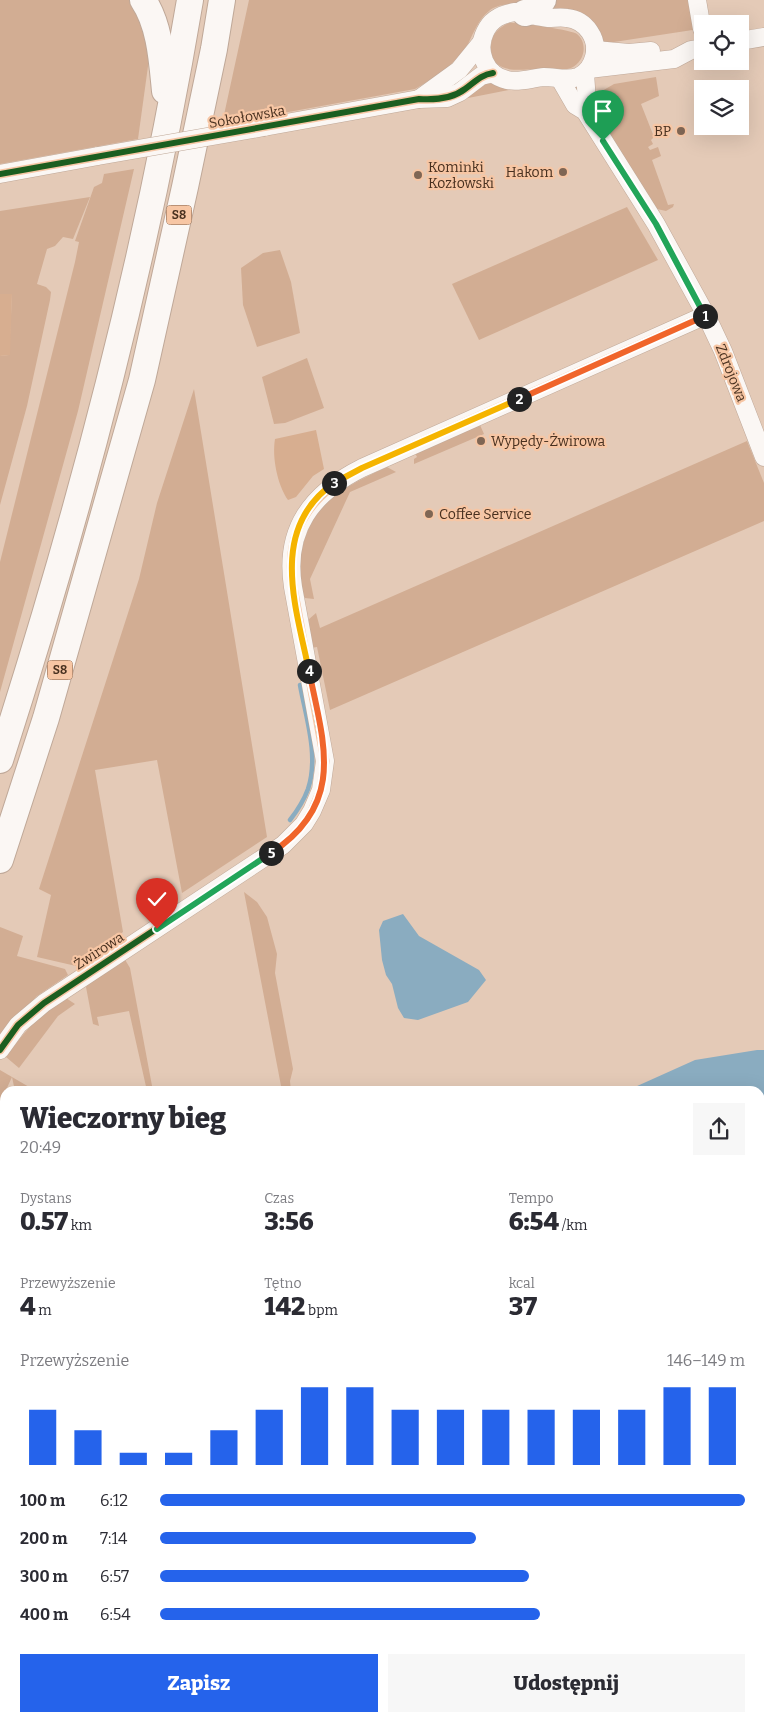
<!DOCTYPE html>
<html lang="pl">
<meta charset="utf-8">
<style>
body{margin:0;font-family:Bitter,serif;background:#f7f7f7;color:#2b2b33;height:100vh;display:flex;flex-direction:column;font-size:19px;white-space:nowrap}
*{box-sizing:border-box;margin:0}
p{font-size:16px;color:#7c7c81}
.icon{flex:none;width:28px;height:28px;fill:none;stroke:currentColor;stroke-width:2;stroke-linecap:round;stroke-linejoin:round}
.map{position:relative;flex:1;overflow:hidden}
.details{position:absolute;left:0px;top:1086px;width:765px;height:636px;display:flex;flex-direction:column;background:#fff;border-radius:15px 15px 0 0;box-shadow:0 5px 20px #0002}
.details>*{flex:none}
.fabs{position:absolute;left:694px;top:15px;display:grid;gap:10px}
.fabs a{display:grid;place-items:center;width:55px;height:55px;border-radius:0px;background:#fff;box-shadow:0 5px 20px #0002;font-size:25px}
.pin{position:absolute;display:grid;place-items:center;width:42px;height:42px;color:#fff;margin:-51px -21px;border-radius:50% 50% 50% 0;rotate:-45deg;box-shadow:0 0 5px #0007}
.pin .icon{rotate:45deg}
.km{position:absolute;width:25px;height:25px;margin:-12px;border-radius:50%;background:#222;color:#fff;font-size:14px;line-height:25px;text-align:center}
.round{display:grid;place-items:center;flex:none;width:52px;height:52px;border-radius:0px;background:#f7f7f7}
.summary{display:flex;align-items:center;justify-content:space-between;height:85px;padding:0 20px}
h1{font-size:28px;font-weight:800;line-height:38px}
.stats{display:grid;grid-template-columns:repeat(3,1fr);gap:8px;height:85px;padding:5px 20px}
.stats div{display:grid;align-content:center}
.stats b{font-size:25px;font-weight:800}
.stats small{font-size:14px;font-weight:400}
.stats p{font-size:14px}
.chart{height:140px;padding:10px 20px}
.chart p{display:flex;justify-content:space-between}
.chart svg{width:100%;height:90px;margin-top:5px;stroke:#2563eb;stroke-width:6}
.action{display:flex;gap:10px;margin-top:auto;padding:10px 20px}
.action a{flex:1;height:58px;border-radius:0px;background:#2563eb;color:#fff;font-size:20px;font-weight:800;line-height:58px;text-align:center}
.action a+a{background:#f7f7f7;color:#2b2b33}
ul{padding:0 20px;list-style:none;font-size:16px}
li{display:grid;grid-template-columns:80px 60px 1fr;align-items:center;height:38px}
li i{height:12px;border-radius:6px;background:#2563eb}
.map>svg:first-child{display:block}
.green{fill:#d2ad93}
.forest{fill:#d7ae90}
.water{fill:#8aacc0}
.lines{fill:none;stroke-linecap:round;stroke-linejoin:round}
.stream{stroke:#8aacc0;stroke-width:4.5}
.minor-casing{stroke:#bfa898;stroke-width:19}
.highway-casing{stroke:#bfa898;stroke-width:28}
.minor{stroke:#fbf7f4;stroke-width:18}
.highway{stroke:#fbf7f4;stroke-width:26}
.minor-bridge-casing{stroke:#bfa898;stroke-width:19;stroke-linecap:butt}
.minor-bridge{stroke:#fbf7f4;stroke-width:18}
.cycleway-casing{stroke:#f7c6a4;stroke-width:9}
.cycleway{stroke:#1b5e20;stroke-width:6}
.split-1-casing{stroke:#fff;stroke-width:10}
.split-2-casing{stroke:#fff;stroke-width:10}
.split-3-casing{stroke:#fff;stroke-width:10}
.split-4-casing{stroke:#fff;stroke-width:10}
.split-5-casing{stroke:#fff;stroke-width:10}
.split-6-casing{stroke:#fff;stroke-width:10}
.split-1{stroke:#22a559;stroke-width:6}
.split-2{stroke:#f0652b;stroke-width:6}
.split-3{stroke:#f5b400;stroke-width:6}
.split-4{stroke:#f5b400;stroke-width:6}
.split-5{stroke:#f0652b;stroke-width:6}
.split-6{stroke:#22a559;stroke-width:6}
.poi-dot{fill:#7f6654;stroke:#f7c6a4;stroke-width:2}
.labels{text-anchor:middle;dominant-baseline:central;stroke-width:4.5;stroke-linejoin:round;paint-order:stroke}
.shield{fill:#f7c6a4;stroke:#7c5d47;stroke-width:1}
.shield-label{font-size:12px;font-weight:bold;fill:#48301f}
.street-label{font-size:14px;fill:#48301f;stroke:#f7c6a4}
.poi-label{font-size:14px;fill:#48301f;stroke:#f7c6a4;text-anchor:start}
</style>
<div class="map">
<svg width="764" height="1722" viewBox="0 0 764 1722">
<rect width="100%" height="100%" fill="#e4cab7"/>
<!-- green -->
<g class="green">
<path d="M 0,0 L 131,0 L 144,27 L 149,59 L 138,139 L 0,164 Z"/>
<path d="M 249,0 L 526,0 C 515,5 498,3 489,11 C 478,20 474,32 468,44 C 455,65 436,77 415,89 L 222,124 Z"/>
<path d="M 556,0 L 694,0 L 699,29 L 614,42 L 611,47 L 604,42 L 594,24 L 555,9 L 553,6 Z"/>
<path d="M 509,23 C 517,22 573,30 577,34 C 588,43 585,62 571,68 C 565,70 559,69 552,68 C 532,67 489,81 491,45 C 492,33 500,27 509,23 Z"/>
<path d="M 656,77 L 659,96 L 641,104 L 654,137 L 651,140 L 653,144 L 648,147 L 650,150 L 658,147 L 661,156 L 652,160 L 668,205 L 674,204 L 673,207 L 666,211 L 657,209 L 595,112 L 590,98 L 614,84 Z"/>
<path d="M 487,83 L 514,89 L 458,100 L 475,87 Z"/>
<path d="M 134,169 L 78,411 L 0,692 L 0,562 L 75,262 L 79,242 L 75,241 L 94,187 L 102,183 L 104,174 Z"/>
<path d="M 90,197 L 73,239 L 63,237 L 55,246 L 47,249 L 37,284 L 46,287 L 51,292 L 50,300 L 27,406 L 0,505 L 0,356 L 9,355 L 12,295 L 0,294 L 0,211 Z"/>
<path d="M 627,207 L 658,260 L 479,340 L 452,284 Z"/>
<path d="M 280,250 L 291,282 L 300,333 L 257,347 L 243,305 L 241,268 L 263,253 Z"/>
<path d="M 307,358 L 324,408 L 285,423 L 274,424 L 262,377 Z"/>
<path d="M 194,389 L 267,837 L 182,893 L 157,760 L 95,770 L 123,932 L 76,966 L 37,957 L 51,895 L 39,889 L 139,579 L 157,503 Z"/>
<path d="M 480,425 L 484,434 L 414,464 L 414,459 L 417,457 L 415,453 Z"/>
<path d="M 747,441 L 764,483 L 764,521 L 330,710 L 317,647 L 311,648 L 308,620 L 316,613 L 320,628 Z"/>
<path d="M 387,467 L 396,472 L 350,492 L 310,579 L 314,599 L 305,598 C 299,590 300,574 300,564 C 305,506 340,489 387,467 Z"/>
<path d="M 244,892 L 257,902 L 267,917 L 277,954 L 275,973 L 293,1069 L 290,1081 L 291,1091 L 282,1091 Z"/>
<path d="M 0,927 L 23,936 L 17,956 L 65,969 L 68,975 L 37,996 L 0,1035 Z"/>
<path d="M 124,958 L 130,968 L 153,1091 L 147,1091 L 129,1011 L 97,1017 L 99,1026 L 93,1024 L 86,987 L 90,981 Z"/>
<path d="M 66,998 L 75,1004 L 58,1016 L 19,1068 L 6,1057 C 22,1035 41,1011 66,998 Z"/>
<path d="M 0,1070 L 36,1091 L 15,1091 L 12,1077 L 0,1103 Z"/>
</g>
<!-- forest -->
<g class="forest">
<path d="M 0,294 L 12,294 L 10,355 L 0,356 Z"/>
<path d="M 316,430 L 324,469 L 313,476 L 296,497 L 288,500 C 277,484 272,457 275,439 Z"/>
</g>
<!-- water -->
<g class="water">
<path d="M 403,914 L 419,936 L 479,970 L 486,980 L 468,1002 L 418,1020 L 404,1018 L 398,1008 L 392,984 L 386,975 L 382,960 L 379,930 L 383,921 Z"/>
<path d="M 757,1050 L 764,1050 L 764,1140 L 760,1140 L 760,1091 L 626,1091 L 695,1060 Z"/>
<path d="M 764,1371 L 764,1471 L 760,1473 L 760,1372 Z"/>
<path d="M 5,1466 L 5,1718 L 55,1718 L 56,1722 L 0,1722 L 0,1468 Z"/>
<path d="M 760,1602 L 764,1611 L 764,1659 L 760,1662 Z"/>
<path d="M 115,1718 L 641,1718 L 633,1722 L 116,1722 Z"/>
</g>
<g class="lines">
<!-- stream -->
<path class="stream" d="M 290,820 C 297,811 304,800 308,789 C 319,756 306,718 300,685"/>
<!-- minor casing -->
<g class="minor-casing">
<g id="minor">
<path d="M 697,0 L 702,29"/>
<path d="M 515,12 C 526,13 537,17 548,18 C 555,18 561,17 567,18 C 586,20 599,39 594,57 C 592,65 587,73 578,77 C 567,81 556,77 544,77 C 532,78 519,83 507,80 C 485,75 476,51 485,32 C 491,19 501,14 515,12 Z"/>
<path d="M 740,41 L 764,37"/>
<path d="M 595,50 L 629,53 L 651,51"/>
<path d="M 589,69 L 674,59 L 691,50 L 702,48"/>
<path d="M 560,79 L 575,105 L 585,111 L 656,224 L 706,315 L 723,351 L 764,457"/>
<path d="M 419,99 L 459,70 L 481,43"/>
<path d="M 585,111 L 587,102 L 585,73"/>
<path d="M 264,127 L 419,99 L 447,98 L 460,92 L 481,76 L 493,73"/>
<path d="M 0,174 L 98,156"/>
<path d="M 0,1050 L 18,1025 L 44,1003 L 283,845 L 304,824 L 312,811 L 321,790 L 325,761 L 293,587 C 284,529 312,493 362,468 L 706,315"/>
</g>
</g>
<!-- highway casing -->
<g class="highway-casing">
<g id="highway">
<path d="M 143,0 C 160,25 162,61 165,91"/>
<path d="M 525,13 L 535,10 L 543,0"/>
<path d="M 0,760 C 80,512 147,257 190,0"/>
<path d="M 0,860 L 46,718 L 142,380 L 185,187 L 214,49 L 222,0"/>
</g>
</g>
<!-- minor -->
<use href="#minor" class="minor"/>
<!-- highway -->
<use href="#highway" class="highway"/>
<!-- minor-bridge casing -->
<g class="minor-bridge-casing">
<path id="minor-bridge" d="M 98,156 L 264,127"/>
</g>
<!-- minor-bridge -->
<use href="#minor-bridge" class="minor-bridge"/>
<!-- cycleway casing -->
<g class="cycleway-casing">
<g id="cycleway">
<path d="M 0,174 L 419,99 C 435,100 452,99 465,89 C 475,82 480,75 493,73"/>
<path d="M 0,1050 L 18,1025 L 44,1003 L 283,845 L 304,824 L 312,811 L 321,790 L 325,761 L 293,587 C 284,529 312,493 362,468 L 706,315"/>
</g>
</g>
<!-- cycleway -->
<use href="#cycleway" class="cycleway"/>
</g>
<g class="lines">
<!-- split-1 casing -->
<g class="split-1-casing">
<path id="split-1" d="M 603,141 L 656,224 L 705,316"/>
</g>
<!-- split-2 casing -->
<g class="split-2-casing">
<path id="split-2" d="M 519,399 L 705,316"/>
</g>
<!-- split-3 casing -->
<g class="split-3-casing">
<path id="split-3" d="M 334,483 L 362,468 L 519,399"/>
</g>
<!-- split-4 casing -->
<g class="split-4-casing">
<path id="split-4" d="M 309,671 C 296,607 268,529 334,483"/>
</g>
<!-- split-5 casing -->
<g class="split-5-casing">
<path id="split-5" d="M 271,853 C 346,804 324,744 309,671"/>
</g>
<!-- split-6 casing -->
<g class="split-6-casing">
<path id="split-6" d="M 157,929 L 271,853"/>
</g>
<!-- split-1 -->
<use href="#split-1" class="split-1"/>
<!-- split-2 -->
<use href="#split-2" class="split-2"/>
<!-- split-3 -->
<use href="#split-3" class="split-3"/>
<!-- split-4 -->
<use href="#split-4" class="split-4"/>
<!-- split-5 -->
<use href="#split-5" class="split-5"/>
<!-- split-6 -->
<use href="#split-6" class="split-6"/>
</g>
<!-- markers -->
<g class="poi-dot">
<circle cx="681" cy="131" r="5"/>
<circle cx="563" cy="172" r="5"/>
<circle cx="418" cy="175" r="5"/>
<circle cx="481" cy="441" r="5"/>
<circle cx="429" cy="514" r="5"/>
</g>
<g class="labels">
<!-- shield labels -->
<g class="shield">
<rect x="166.5" y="205.5" width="25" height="19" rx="4"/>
<rect x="47.5" y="660.5" width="25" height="19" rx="4"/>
</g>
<g class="shield-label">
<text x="179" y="215">S8</text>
<text x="60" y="670">S8</text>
</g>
<!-- street labels -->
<g class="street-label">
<text transform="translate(247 117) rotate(-10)">Sokołowska</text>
<text transform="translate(731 373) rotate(68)">Zdrojowa</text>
<text transform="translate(99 951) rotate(-33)">Żwirowa</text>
</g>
<!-- poi labels -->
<g class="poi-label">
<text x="671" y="131" text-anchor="end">BP</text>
<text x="428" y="167">Kominki<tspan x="428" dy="16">Kozłowski</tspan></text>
<text x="553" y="172" text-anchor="end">Hakom</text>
<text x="491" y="441">Wypędy-Żwirowa</text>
<text x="439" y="514">Coffee Service</text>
</g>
</g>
</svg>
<div class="fabs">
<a><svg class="icon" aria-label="locate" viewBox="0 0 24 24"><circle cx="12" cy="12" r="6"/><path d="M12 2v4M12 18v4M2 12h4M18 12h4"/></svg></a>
<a><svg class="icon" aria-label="layers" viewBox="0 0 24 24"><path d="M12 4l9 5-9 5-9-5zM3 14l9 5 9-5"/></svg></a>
</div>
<div class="pin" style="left:603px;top:141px;background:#1e9e55"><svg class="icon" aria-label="arrive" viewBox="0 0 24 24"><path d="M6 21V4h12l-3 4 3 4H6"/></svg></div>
<div class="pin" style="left:157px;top:929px;background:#d93025"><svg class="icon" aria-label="check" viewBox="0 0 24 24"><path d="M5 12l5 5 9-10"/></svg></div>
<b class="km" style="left:705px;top:316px">1</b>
<b class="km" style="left:519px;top:399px">2</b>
<b class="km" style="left:334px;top:483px">3</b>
<b class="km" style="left:309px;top:671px">4</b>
<b class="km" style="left:271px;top:853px">5</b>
<section class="details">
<div class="summary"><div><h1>Wieczorny bieg</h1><p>20:49</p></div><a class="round"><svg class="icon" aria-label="share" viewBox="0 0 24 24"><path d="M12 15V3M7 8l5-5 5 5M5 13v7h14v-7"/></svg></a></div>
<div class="stats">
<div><p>Dystans</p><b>0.57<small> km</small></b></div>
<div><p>Czas</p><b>3:56</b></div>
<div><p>Tempo</p><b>6:54<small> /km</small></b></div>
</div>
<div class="stats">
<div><p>Przewyższenie</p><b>4<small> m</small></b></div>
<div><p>Tętno</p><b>142<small> bpm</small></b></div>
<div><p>kcal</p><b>37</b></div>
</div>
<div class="chart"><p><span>Przewyższenie</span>146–149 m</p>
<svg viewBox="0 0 160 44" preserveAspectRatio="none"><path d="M5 44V17M15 44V27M25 44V38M35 44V38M45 44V27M55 44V17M65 44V6M75 44V6M85 44V17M95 44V17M105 44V17M115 44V17M125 44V17M135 44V17M145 44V6M155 44V6"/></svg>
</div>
<ul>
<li><b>100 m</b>6:12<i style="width:100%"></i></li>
<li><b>200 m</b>7:14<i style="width:54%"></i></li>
<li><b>300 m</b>6:57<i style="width:63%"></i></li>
<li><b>400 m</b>6:54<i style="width:65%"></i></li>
</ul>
<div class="action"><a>Zapisz</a><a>Udostępnij</a></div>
</section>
</div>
